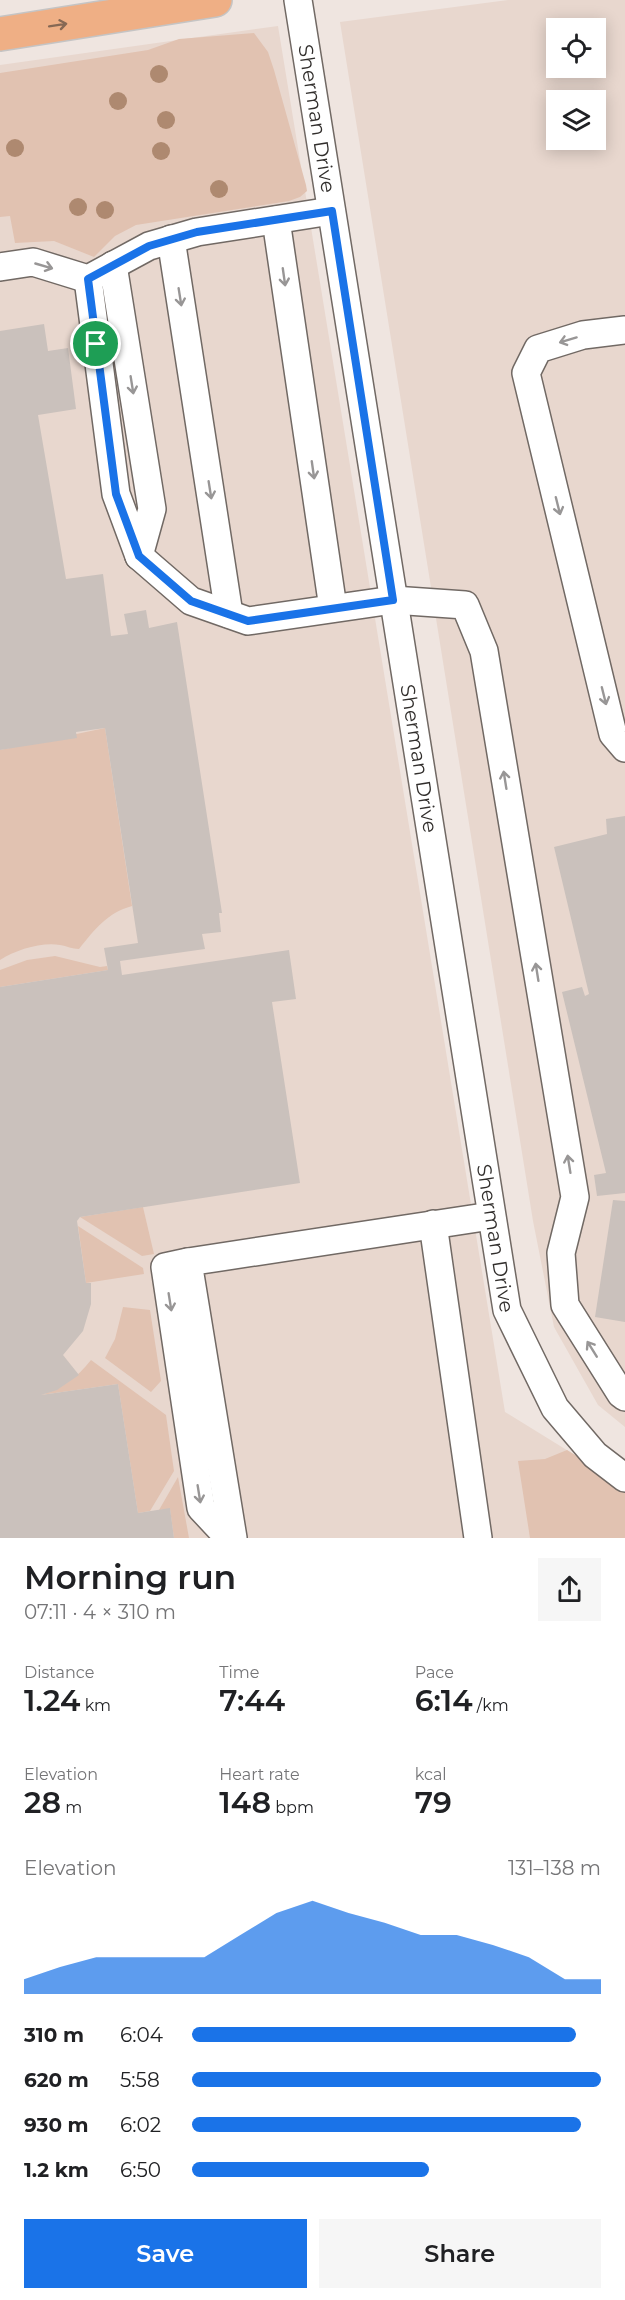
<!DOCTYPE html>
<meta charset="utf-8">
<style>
body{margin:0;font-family:Montserrat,sans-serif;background:#f6f6f6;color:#202124;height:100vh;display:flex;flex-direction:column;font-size:22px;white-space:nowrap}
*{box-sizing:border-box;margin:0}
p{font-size:20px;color:#757577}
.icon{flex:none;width:33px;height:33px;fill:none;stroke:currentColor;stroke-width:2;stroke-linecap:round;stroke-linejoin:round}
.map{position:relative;height:1538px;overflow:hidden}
.side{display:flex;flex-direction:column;background:#fff;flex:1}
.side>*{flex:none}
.controls{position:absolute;left:546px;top:18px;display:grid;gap:12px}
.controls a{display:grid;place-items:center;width:60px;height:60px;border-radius:0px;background:#fff;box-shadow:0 3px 15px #0003;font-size:30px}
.pin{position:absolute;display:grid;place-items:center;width:51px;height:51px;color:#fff;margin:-26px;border:3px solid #fff;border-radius:50%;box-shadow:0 2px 6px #0007}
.round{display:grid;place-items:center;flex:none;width:63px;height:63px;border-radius:0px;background:#f6f6f6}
.overview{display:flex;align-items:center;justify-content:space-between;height:102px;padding:0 24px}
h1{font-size:33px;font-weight:600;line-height:45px}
.stats{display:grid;grid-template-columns:repeat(3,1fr);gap:9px;height:102px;padding:6px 24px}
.stats div{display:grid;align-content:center}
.stats b{font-size:30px;font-weight:600}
.stats small{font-size:16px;font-weight:400}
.stats p{font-size:16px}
.chart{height:168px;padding:12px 24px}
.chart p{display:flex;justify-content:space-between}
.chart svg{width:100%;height:108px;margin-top:6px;fill:#1a73e8;opacity:.7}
.action{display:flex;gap:12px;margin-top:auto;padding:12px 24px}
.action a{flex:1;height:69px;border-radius:0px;background:#1a73e8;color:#fff;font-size:24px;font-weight:600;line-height:69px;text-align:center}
.action a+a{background:#f6f6f6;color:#202124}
ul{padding:0 24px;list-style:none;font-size:20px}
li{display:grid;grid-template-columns:96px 72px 1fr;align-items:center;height:45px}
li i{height:15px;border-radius:8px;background:#1a73e8}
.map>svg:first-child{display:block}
.built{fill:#e8d7ce;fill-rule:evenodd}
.green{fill:#e1c2b1}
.building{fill:#cac1bc}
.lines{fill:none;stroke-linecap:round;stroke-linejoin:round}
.minor-casing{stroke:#716964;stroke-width:30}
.major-casing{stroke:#c5c4c4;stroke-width:36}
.minor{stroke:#fff;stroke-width:27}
.major{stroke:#efaf85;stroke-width:33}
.tree{fill:#ae8970}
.oneway{stroke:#866854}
.oneway2{stroke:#989696}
.route-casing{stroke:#fff;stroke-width:12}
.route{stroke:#1a73e8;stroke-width:8}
.labels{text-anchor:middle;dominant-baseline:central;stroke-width:5;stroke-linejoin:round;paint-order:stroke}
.street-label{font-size:20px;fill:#312e2c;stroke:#efe5e0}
</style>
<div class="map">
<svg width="625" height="1538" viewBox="0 0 625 1538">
<rect width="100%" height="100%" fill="#efe5e0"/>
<!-- built -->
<g class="built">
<path d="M 508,0 L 625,0 L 625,1427 L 598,1405 L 554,1327 L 533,1221 L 340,22 ZM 556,28 L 596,28 L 596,68 L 556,68 ZM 556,100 L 596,100 L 596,140 L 556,140 Z"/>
<path d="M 278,26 L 505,1412 L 625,1486 L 625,1538 L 0,1538 L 0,65 Z"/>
</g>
<!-- green -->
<g class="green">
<path d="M 254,33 L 268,52 L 274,70 L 306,185 L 307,191 L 300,197 L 289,201 L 136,225 L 115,236 L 94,257 L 54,241 L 15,243 L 10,216 L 0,217 L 0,73 L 148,50 L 179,39 Z"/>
<path d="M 105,728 L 132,906 C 107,913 95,929 79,949 C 72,949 67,946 60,945 C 41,942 16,950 0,960 L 0,750 Z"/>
<path d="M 55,956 L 100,967 L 107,966 L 108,970 L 0,987 L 0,970 L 27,960 Z"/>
<path d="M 143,1207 L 154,1254 L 142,1256 L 80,1217 Z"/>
<path d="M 78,1226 L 143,1268 L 144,1274 L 86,1283 Z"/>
<path d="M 123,1307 L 150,1310 L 161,1381 L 151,1392 L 105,1358 L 115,1339 Z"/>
<path d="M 91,1360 L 166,1415 L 174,1471 L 150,1511 L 138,1513 L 118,1384 L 41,1395 C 63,1387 77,1378 91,1360 Z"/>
<path d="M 567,1450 L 625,1486 L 625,1538 L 530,1538 L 518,1461 L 545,1459 Z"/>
<path d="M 178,1477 L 189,1538 L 174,1538 L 170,1509 L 159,1510 Z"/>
</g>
<!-- building -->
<g class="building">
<path d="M 44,324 L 48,351 L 68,348 L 76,409 L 38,415 L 66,579 L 103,574 L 111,636 L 128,634 L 124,614 L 146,610 L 149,628 L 177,622 L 222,913 L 219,913 L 221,932 L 202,934 L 205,949 L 120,961 L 122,975 L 289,950 L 296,999 L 272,1002 L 300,1183 L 80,1217 L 77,1221 L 86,1283 L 91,1283 L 91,1304 L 83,1331 L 63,1355 L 79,1375 L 57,1390 L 41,1395 L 118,1384 L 138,1513 L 170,1508 L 174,1538 L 0,1538 L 0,987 L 108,970 L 104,948 L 138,943 L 105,728 L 76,732 L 77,738 L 0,750 L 0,331 Z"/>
<path d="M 625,816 L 625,1193 L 597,1196 L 594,1175 L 606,1173 L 562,992 L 582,987 L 585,996 L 589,994 L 554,847 L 607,834 L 606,819 Z"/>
<path d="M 613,1200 L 625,1201 L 625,1322 L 595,1317 Z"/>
</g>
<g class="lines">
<!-- minor casing -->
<g class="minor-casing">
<g id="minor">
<path id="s1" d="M 298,0 L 507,1310 L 555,1408 L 595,1455 L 625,1478"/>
<path d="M 276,220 L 333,608"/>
<path d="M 171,239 L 229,614"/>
<path d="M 113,265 L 152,509 L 139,556"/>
<path d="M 0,267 L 33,262 L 88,279 L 149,246 L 197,232 L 331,211"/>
<path d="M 88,279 L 116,494 L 139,556 L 191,601 L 248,621 L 393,600 L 465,605 L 484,651 L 575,1197 L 561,1253 L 565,1305 L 621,1394 L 625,1397"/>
<path d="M 625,330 L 583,335 L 538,349 L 526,373 L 613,734 L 625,748"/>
<path d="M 433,1224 L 478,1538"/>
<path d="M 188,1262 L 165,1267 L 201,1508 L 229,1538"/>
<path d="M 233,1538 L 188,1262 L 491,1216"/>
</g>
</g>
<!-- major casing -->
<g class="major-casing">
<path id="major" d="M 0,34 L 215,0"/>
</g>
<!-- minor -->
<use href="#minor" class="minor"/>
<!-- major -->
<use href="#major" class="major"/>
</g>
<!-- trees -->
<g class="tree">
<circle cx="159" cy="74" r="9"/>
<circle cx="118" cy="101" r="9"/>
<circle cx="166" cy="120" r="9"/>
<circle cx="15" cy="148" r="9"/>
<circle cx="161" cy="151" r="9"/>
<circle cx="219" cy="189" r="9"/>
<circle cx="78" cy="207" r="9"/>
<circle cx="105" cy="210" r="9"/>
</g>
<!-- one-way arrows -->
<defs><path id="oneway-shaft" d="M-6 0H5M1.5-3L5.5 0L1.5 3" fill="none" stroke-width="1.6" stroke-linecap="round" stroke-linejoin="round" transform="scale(1.5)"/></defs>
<use class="oneway" href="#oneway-shaft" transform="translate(58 25) rotate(-9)"/>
<g class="oneway2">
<use href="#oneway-shaft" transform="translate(44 266) rotate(16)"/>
<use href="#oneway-shaft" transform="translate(284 277) rotate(82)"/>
<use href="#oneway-shaft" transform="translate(180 297) rotate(81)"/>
<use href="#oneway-shaft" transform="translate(568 340) rotate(163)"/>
<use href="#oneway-shaft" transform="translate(132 385) rotate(81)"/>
<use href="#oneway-shaft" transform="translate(313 470) rotate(82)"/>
<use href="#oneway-shaft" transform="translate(210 490) rotate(81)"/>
<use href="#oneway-shaft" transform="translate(558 506) rotate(76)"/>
<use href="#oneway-shaft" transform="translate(604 696) rotate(76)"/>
<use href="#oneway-shaft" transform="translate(505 780) rotate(-99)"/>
<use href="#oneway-shaft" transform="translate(537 972) rotate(-99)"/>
<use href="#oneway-shaft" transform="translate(569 1164) rotate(-99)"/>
<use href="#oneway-shaft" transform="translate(170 1302) rotate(81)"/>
<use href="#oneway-shaft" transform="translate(592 1349) rotate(-122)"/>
<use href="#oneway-shaft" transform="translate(199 1494) rotate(81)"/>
</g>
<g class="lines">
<!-- route casing -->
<g class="route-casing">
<path id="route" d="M 332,211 L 393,600 L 248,621 L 191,601 L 139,556 L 116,494 L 88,279 L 149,246 L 197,232 Z"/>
</g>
<!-- route -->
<use href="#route" class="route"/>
</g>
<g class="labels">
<!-- street labels -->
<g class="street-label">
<text stroke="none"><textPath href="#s1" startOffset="120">Sherman Drive</textPath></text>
<text stroke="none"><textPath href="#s1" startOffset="768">Sherman Drive</textPath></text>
<text stroke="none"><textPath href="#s1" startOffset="1254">Sherman Drive</textPath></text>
</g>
</g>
</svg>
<div class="controls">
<a><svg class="icon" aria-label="locate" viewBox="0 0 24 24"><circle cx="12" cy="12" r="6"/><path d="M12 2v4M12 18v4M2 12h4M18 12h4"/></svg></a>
<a><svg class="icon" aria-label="layers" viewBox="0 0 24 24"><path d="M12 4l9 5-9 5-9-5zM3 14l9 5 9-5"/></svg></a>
</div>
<div class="pin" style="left:96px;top:344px;background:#1e9e55"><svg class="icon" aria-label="arrive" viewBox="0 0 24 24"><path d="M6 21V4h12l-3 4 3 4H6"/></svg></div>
</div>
<section class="side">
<div class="overview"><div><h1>Morning run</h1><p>07:11 · 4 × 310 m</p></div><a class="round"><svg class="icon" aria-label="share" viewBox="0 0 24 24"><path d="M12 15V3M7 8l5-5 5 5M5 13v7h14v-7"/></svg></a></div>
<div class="stats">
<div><p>Distance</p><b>1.24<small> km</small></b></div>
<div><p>Time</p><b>7:44</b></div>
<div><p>Pace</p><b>6:14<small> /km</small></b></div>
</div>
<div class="stats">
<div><p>Elevation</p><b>28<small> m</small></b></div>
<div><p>Heart rate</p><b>148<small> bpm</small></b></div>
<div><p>kcal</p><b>79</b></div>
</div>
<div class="chart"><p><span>Elevation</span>131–138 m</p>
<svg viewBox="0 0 160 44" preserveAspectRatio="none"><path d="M0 44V38L10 33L20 29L30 29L40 29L50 29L60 20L70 11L80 6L90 11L100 15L110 20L120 20L130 24L140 29L150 38L160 38V44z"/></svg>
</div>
<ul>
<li><b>310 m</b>6:04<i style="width:94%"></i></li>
<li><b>620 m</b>5:58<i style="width:100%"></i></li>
<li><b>930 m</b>6:02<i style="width:95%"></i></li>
<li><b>1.2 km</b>6:50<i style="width:58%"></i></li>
</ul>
<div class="action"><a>Save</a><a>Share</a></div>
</section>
